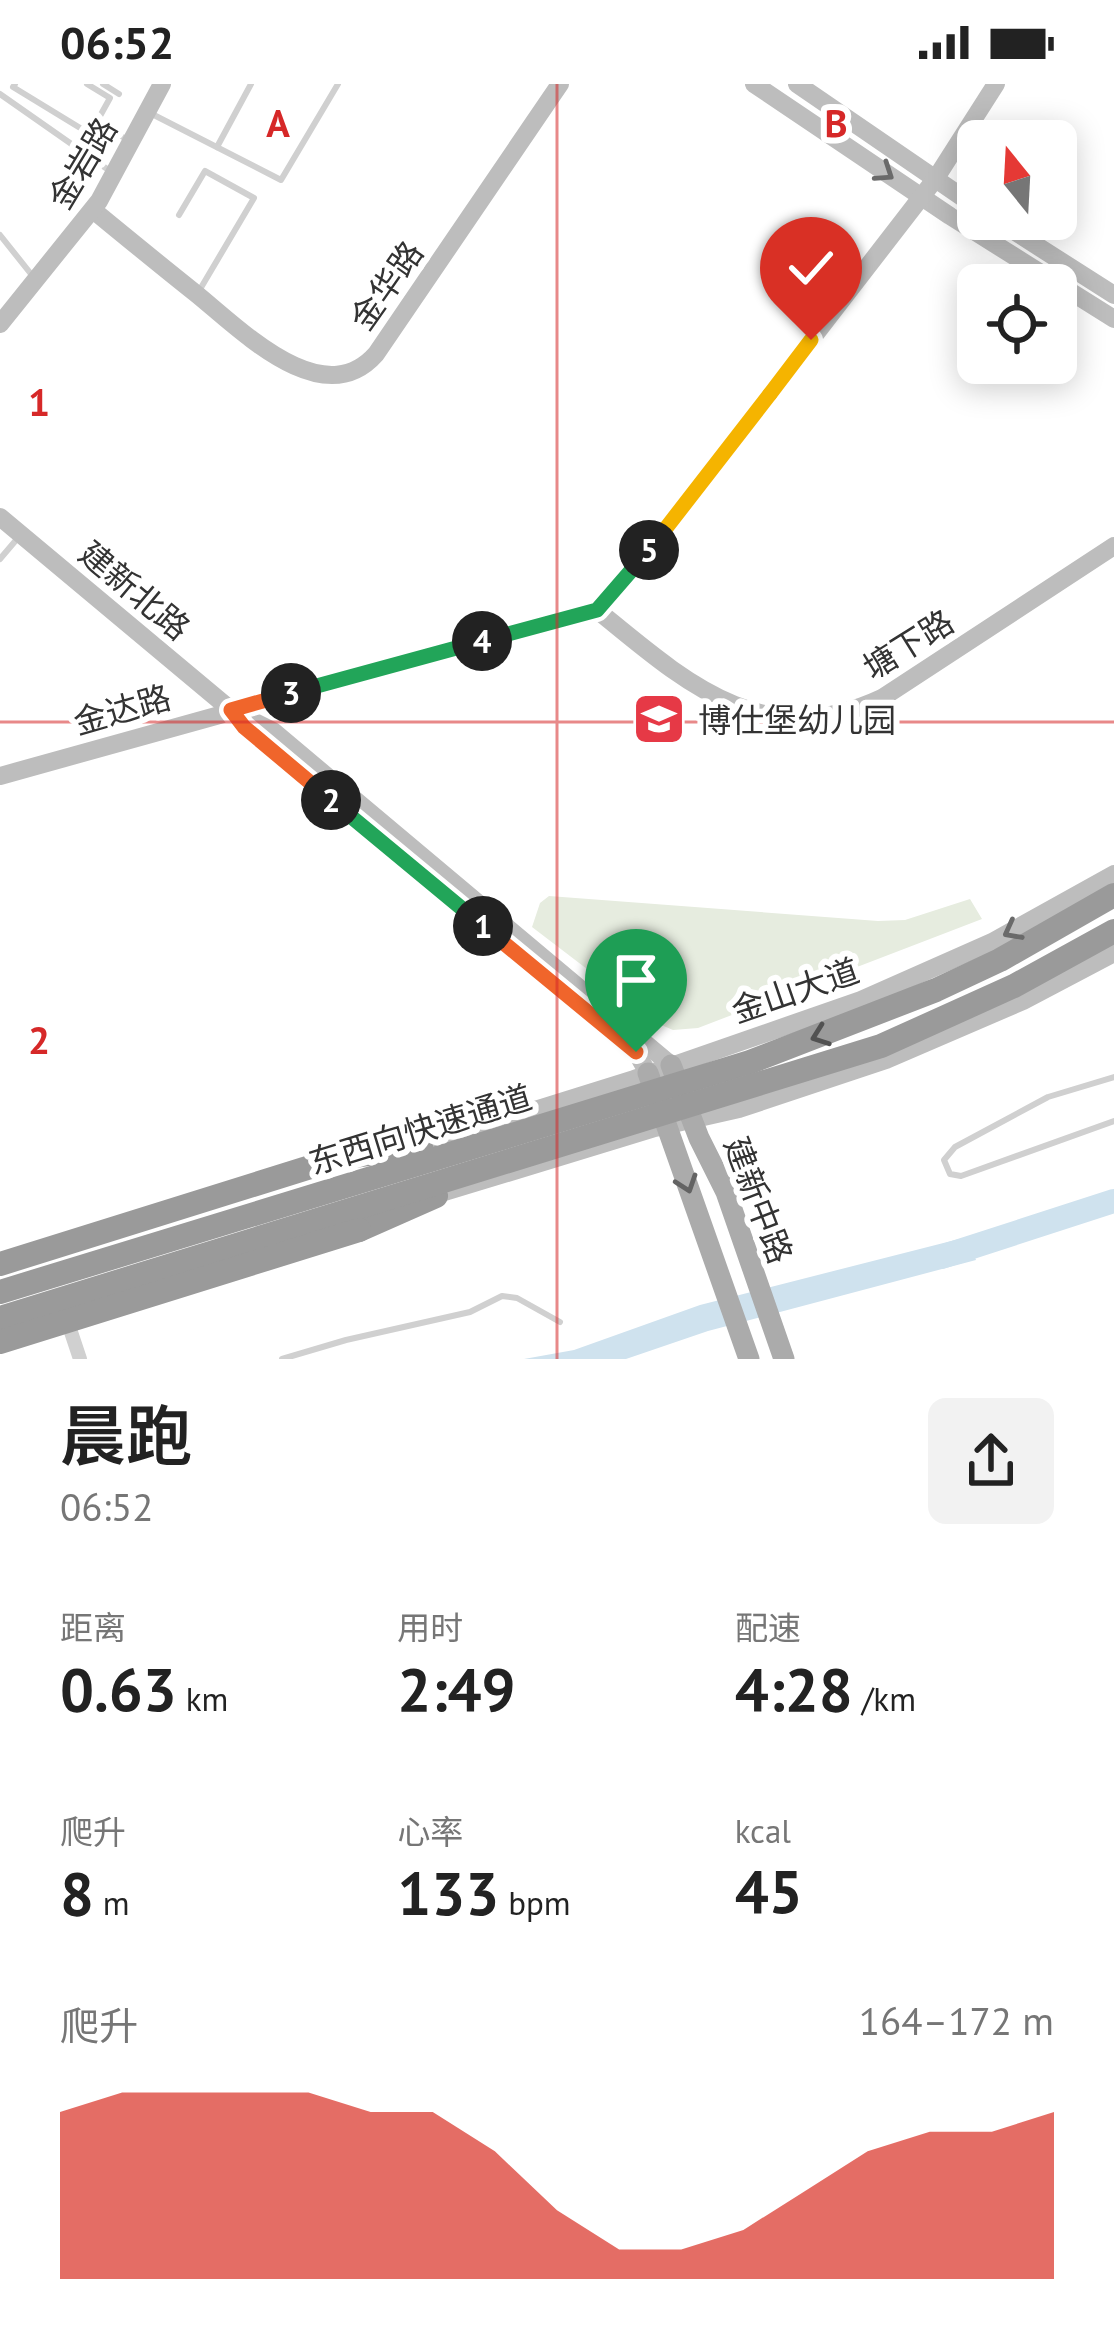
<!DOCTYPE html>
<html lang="zh">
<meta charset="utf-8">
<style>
body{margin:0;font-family:"PT Sans","Noto Sans SC",sans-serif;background:#f2f2f2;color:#222;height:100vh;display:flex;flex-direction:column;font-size:45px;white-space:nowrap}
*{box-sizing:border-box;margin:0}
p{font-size:39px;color:#767676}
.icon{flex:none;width:66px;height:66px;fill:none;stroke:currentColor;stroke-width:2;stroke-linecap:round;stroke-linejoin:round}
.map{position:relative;height:1275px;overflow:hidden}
.sheet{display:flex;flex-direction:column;background:#fff;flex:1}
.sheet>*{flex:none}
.needle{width:78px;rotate:342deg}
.buttons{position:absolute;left:957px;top:36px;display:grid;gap:24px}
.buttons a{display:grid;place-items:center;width:120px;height:120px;border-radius:18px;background:#fff;box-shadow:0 6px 30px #0003;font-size:60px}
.pin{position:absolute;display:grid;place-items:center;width:102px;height:102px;color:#fff;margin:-123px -51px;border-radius:50% 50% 50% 0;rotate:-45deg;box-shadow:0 0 12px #0007}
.pin .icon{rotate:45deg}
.km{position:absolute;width:60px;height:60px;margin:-30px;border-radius:50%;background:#222;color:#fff;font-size:33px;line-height:60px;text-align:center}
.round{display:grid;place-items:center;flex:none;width:126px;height:126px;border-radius:18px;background:#f2f2f2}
.head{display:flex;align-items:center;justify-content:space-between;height:204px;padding:0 60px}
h1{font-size:66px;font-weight:600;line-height:90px}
.stats{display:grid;grid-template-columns:repeat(3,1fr);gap:18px;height:204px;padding:12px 60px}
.stats div{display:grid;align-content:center}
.stats b{font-size:60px;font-weight:600}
.stats small{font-size:33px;font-weight:400}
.stats p{font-size:33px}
.chart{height:336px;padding:24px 60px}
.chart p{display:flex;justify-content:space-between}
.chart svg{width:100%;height:216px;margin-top:12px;fill:#d93025;opacity:.7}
.status{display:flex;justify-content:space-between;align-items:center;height:84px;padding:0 60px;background:#fff;direction:ltr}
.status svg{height:33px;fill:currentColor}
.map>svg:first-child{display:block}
.green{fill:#e6ecdf}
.water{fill:#cfe2ee}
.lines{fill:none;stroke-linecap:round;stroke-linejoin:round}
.river{stroke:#cfe2ee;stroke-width:24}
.lane{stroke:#d0d0d0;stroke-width:6}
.street{stroke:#d0d0d0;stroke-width:14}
.secondary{stroke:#bdbdbd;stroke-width:18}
.primary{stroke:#ababab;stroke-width:21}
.highway{stroke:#9a9a9a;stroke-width:24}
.highway-bridge{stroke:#9a9a9a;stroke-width:24}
.oneway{stroke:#6a6a6a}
.oneway2{stroke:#525252}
.oneway3{stroke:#636363}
.split-1-casing{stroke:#fff;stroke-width:24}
.split-2-casing{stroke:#fff;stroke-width:24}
.split-3-casing{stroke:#fff;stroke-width:24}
.split-4-casing{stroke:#fff;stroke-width:24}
.split-5-casing{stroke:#fff;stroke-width:24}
.split-6-casing{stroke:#fff;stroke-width:24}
.split-7-casing{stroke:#fff;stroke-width:24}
.split-1{stroke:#f0652b;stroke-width:15}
.split-2{stroke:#22a559;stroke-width:15}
.split-3{stroke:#f0652b;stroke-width:15}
.split-4{stroke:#22a559;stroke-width:15}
.split-5{stroke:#22a559;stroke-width:15}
.split-6{stroke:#f5b400;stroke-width:15}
.split-7{stroke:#f5b400;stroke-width:15}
.grid{fill:none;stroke:#d62828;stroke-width:3;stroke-opacity:0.55}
.labels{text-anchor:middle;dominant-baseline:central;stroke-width:12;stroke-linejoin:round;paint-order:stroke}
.street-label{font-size:33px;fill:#333;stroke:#fff}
.poi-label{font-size:33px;fill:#333;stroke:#fff;text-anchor:start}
.grid-label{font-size:39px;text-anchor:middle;font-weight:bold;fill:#d62828;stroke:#fff;stroke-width:12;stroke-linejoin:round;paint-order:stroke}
</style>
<div class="status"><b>06:52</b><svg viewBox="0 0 49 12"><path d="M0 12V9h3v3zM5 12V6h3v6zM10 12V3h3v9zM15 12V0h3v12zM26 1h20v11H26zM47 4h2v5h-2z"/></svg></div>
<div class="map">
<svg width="1114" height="1275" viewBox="0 0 1114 1275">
<rect width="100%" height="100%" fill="#fff"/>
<!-- green -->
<path class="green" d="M 549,812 L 878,837 L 905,836 L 970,815 L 982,835 L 698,944 L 673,946 L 659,940 L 532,843 L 540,819 Z"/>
<!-- water -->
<path class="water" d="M 967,1153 L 976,1176 L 708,1247 L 626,1275 L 524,1275 L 574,1266 L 700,1221 Z"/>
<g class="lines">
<!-- river -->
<path class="river" d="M 941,1173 L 1114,1117"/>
<!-- lane -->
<g class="lane">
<path d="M 15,0 L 13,3 L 90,50 L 110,14 L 87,0"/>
<path d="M 103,0 L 119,10"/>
<path d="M 0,10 L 110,87"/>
<path d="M 148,28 L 281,96 L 338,0"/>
<path d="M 96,38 L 130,57"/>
<path d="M 217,63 L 251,0"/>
<path d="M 179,131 L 205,87 L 254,114 L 199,207"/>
<path d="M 0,151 L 35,195"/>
<path d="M 0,475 L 17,455"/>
<path d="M 1114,993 L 1048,1013 L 955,1063 L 944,1076 L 950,1090 L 961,1092 L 1114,1037"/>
<path d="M 282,1275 L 346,1256 L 470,1228 L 502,1212 L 517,1214 L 560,1238"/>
</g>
<!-- street -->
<path class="street" d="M 67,1236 L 80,1275"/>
<!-- secondary -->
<g class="secondary">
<path d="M 754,0 L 950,132 L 1114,235"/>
<path d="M 797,0 L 978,124"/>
<path d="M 93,126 C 126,153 160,181 194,208 C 238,243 322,331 376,270 L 560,0"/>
<path d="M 995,135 L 1114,211"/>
<path d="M 0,240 L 99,117 L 162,0"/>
<path d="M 0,433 L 231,626 L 244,643 L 636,968 L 648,989"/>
<path d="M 597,526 C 684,597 762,670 882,614 L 1114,462"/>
<path d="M 231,626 L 273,647 L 671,981"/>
<path d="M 0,692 L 597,526 L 630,490 L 936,94 L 996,0"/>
<path d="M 411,1065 L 634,995 L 861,916 L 992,858 L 1114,790"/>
<path d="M 425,1114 L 655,1044 L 739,1025 L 886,976 L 1023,917 L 1114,869"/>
</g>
<!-- primary -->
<g class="primary">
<path d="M 671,981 L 699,1054 L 726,1108 L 784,1275"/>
<path d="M 648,989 L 749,1275"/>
</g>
<!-- highway -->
<g class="highway">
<path d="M 359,1146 L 436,1112"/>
<path d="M 0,1180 L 336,1075 L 421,1062"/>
</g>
<!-- highway-bridge -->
<g class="highway-bridge">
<path d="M 0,1208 L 750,978 L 936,906 L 1000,876 L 1114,811"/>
<path d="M 0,1234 L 881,962 L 1014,902 L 1114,847"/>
<path d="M 0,1258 L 359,1146"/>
</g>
</g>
<!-- one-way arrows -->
<defs><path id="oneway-chevron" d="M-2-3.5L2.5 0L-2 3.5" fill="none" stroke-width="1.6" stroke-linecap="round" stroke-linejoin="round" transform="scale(3)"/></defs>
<g class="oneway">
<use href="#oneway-chevron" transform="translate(885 89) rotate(34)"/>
<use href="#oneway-chevron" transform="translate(1012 847) rotate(152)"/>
</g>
<use class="oneway2" href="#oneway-chevron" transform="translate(820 952) rotate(160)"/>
<use class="oneway3" href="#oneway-chevron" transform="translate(687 1100) rotate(71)"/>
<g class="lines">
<!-- split-1 casing -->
<g class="split-1-casing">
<path id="split-1" d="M 483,842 L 636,968"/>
</g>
<!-- split-2 casing -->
<g class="split-2-casing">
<path id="split-2" d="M 331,716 L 483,842"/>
</g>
<!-- split-3 casing -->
<g class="split-3-casing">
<path id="split-3" d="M 291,609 L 231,626 L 244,643 L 331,716"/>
</g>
<!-- split-4 casing -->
<g class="split-4-casing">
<path id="split-4" d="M 291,609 L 482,557"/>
</g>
<!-- split-5 casing -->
<g class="split-5-casing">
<path id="split-5" d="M 482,557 L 597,526 L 649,466"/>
</g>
<!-- split-6 casing -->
<g class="split-6-casing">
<path id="split-6" d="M 649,466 L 770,310"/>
</g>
<!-- split-7 casing -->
<g class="split-7-casing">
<path id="split-7" d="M 770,310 L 811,256"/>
</g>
<!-- split-1 -->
<use href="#split-1" class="split-1"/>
<!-- split-2 -->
<use href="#split-2" class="split-2"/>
<!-- split-3 -->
<use href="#split-3" class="split-3"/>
<!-- split-4 -->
<use href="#split-4" class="split-4"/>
<!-- split-5 -->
<use href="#split-5" class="split-5"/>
<!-- split-6 -->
<use href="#split-6" class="split-6"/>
<!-- split-7 -->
<use href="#split-7" class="split-7"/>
</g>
<!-- grid -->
<path class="grid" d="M 557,0 L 557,1275M 0,638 L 1114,638"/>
<!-- icons -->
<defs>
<g id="school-square" transform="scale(2.7)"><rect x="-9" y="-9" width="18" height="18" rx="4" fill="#e63946" stroke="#fff"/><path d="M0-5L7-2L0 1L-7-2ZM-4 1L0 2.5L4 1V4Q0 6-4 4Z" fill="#fff"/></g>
</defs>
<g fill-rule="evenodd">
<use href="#school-square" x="659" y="635"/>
</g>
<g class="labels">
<!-- street labels -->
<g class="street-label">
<text transform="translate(82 79) rotate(-59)">金岩路</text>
<text transform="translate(386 201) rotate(-55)">金华路</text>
<text transform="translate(135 506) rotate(40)">建新北路</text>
<text transform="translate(908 560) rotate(-32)">塘下路</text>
<text transform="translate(122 625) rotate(-16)">金达路</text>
<text transform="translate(795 906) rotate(-19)">金山大道</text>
<text transform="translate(420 1045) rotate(-17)">东西向快速通道</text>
<text transform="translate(759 1116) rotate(69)">建新中路</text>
</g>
<!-- poi labels -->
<g class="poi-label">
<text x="698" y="635">博仕堡幼儿园</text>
</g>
</g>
<g class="grid-label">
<text x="278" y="53">A</text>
<text x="836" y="53">B</text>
<text x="39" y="332">1</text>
<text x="39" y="970">2</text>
</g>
</svg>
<div class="buttons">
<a><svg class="needle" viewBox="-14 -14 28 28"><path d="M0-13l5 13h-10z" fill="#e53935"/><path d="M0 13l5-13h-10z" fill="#767676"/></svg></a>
<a><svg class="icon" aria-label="locate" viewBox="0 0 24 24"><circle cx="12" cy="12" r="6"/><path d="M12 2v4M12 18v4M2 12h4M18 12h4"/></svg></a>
</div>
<div class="pin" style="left:636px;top:968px;background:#1e9e55"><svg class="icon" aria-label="arrive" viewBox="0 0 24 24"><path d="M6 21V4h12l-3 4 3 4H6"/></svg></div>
<div class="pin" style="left:811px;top:256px;background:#d93025"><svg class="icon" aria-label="check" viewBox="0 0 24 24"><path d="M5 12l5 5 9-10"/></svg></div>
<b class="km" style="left:483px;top:842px">1</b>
<b class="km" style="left:331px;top:716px">2</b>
<b class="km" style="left:291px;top:609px">3</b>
<b class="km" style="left:482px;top:557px">4</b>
<b class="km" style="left:649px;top:466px">5</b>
</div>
<section class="sheet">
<div class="head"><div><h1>晨跑</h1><p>06:52</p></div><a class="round"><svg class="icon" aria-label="share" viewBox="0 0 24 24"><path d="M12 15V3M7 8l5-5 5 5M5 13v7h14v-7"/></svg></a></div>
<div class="stats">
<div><p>距离</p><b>0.63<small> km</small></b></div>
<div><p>用时</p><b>2:49</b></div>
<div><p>配速</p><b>4:28<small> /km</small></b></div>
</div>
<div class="stats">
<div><p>爬升</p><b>8<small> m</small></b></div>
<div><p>心率</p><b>133<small> bpm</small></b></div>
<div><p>kcal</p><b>45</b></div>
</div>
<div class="chart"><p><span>爬升</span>164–172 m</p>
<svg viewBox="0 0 160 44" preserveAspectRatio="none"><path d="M0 44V10L10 6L20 6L30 6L40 6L50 10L60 10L70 18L80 30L90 38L100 38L110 34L120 26L130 18L140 14L150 14L160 10V44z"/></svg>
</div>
</section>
